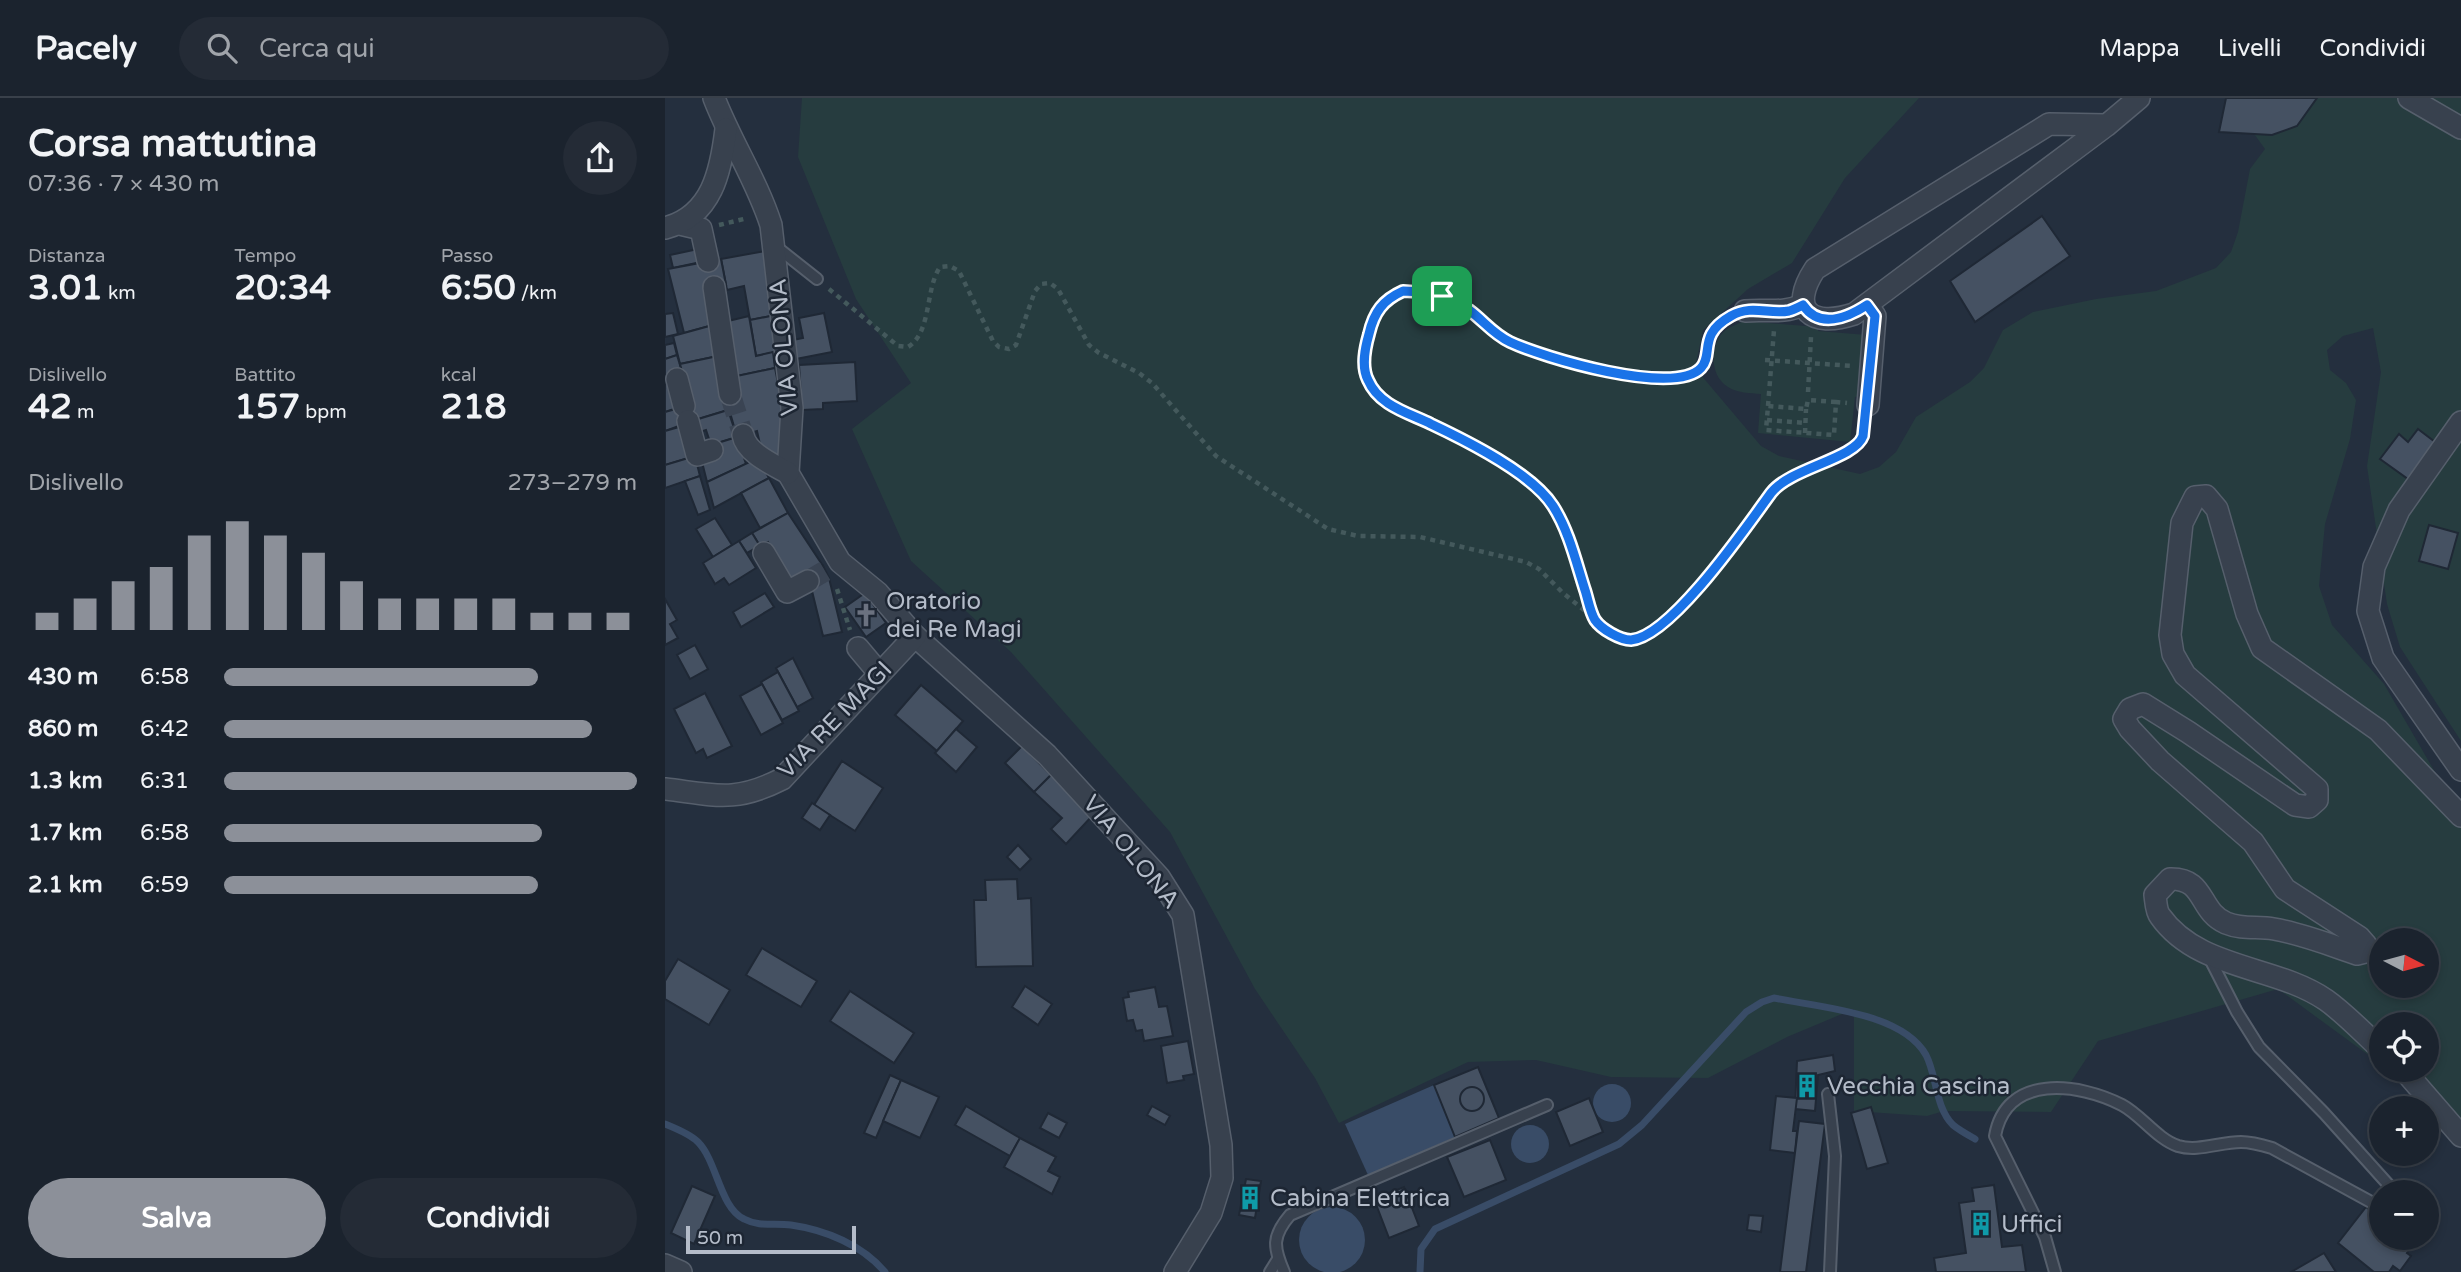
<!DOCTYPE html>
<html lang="it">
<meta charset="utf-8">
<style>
body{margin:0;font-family:"Varela Round",sans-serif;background:#242b36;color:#f1f3f6;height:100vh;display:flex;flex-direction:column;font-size:26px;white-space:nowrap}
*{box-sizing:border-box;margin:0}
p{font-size:23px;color:#a0a4aa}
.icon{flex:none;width:38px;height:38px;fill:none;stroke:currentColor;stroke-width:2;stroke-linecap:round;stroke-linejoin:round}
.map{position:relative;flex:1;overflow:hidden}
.sheet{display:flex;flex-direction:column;background:#1b232e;width:665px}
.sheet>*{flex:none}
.needle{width:46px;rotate:96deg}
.fabs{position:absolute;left:1704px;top:830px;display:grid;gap:14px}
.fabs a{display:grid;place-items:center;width:70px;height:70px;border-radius:50%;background:#1b232e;box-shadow:0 4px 10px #0003,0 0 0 2px #39404a;font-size:35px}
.scale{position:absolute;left:21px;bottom:18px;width:170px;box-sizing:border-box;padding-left:7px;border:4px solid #b4bcc9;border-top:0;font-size:19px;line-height:24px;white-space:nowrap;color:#b4bcc9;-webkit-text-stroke:5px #1d2633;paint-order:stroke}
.pin{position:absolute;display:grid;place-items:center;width:60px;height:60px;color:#fff;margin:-30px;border-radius:14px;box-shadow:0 4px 10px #0006}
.round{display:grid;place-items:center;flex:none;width:74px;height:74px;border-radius:37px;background:#242b36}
.summary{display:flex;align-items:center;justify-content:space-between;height:119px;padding:0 28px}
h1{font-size:38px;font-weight:800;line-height:52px}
.metrics{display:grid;grid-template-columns:repeat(3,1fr);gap:10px;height:119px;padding:7px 28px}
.metrics div{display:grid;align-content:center}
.metrics b{font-size:35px;font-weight:800}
.metrics small{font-size:19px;font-weight:400}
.metrics p{font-size:19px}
.chart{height:196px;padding:14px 28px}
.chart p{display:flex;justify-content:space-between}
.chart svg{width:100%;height:126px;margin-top:7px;stroke:#8c9099;stroke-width:6}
.action{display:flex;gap:14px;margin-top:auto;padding:14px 28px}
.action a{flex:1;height:80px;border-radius:42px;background:#8c9099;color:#fff;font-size:28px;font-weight:800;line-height:80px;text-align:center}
.action a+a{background:#242b36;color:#f1f3f6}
ul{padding:0 28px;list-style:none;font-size:23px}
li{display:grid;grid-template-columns:112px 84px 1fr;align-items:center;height:52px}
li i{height:18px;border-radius:9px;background:#8c9099}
header{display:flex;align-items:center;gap:42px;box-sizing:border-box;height:98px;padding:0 35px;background:#1b232e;border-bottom:2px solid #39404a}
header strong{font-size:33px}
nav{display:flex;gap:38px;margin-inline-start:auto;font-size:24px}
.search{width:490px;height:63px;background:#242b36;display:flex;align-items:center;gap:18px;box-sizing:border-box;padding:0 24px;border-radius:38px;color:#a0a4aa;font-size:26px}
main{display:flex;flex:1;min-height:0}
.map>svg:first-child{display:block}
.green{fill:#263c3f;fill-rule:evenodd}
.water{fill:#394c67}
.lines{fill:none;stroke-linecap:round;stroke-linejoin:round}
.stream{stroke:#394c67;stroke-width:7}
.building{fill:#455162;stroke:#1f2835;stroke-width:2}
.minor-tunnel{stroke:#3a4453;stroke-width:21;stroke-dasharray:21 10;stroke-linecap:butt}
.service-casing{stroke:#565f6c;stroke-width:14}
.minor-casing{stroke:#565f6c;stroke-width:24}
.path{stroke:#44595c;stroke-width:4.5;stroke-dasharray:5 5;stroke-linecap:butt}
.service{stroke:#38414e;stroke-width:10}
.minor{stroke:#38414e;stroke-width:21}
.route-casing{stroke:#fff;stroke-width:14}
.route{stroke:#1a73e8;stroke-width:9}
.labels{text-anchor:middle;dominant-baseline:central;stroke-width:5;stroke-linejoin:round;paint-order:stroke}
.street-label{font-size:24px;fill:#b4bcc9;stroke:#1d2633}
.poi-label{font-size:24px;fill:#b4bcc9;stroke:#1d2633;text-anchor:start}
</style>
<header>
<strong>Pacely</strong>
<div class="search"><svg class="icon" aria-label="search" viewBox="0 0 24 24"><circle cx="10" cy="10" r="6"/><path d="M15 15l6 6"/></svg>Cerca qui</div>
<nav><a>Mappa</a><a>Livelli</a><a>Condividi</a></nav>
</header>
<main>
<section class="sheet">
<div class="summary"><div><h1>Corsa mattutina</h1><p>07:36 · 7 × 430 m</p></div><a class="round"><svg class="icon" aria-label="share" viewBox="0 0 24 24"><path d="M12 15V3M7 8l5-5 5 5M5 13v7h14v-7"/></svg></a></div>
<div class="metrics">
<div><p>Distanza</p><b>3.01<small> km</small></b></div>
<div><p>Tempo</p><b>20:34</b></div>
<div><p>Passo</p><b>6:50<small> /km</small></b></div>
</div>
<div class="metrics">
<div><p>Dislivello</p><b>42<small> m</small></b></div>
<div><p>Battito</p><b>157<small> bpm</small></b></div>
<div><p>kcal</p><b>218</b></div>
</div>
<div class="chart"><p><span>Dislivello</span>273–279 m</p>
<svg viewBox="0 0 160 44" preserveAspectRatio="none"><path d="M5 44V38M15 44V33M25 44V27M35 44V22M45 44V11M55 44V6M65 44V11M75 44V17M85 44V27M95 44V33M105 44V33M115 44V33M125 44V33M135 44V38M145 44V38M155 44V38"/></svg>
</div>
<ul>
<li><b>430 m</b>6:58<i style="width:76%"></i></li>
<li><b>860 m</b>6:42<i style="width:89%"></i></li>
<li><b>1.3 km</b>6:31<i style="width:100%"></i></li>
<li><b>1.7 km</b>6:58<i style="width:77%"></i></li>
<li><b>2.1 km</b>6:59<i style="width:76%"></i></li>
</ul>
<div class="action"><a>Salva</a><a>Condividi</a></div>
</section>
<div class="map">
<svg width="1796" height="1174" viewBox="0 0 1796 1174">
<rect width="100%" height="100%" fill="#242f3e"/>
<!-- green -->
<g class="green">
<path d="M 137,0 L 1254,0 L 1180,80 L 1127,165 L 1083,191 L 1038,232 L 1030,270 L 1096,348 L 1114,358 L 1195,376 L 1214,369 L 1231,354 L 1251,319 L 1305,284 L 1319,270 L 1338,232 L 1368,214 L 1431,201 L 1491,193 L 1551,170 L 1566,154 L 1573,134 L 1585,71 L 1600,51 L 1563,0 L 1796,0 L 1796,643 L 1735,549 L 1722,506 L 1702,368 L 1716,274 L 1708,230 L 1678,238 L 1662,252 L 1665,272 L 1681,285 L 1691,302 L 1685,341 L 1660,426 L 1654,488 L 1667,527 L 1719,586 L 1796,719 L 1796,1049 L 1750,992 L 1722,971 L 1762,971 L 1762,926 L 1717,926 L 1717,967 L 1613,891 L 1433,943 L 1386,1014 L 1279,1013 L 1262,1018 L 1189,1013 L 1189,911 L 1122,939 L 1043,980 L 946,979 L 871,962 L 803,964 L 674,1025 L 650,980 L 590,891 L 505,734 L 346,554 L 246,463 L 187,331 L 246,285 L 191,201 L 133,59 ZM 1717,842 L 1762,842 L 1762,887 L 1717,887 Z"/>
<path d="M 1079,223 L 1153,229 L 1153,233 L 1202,237 L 1197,298 L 1190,299 L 1185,344 L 1093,335 L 1096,296 C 1085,295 1072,295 1063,289 C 1046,279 1045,254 1055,238 C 1061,230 1070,227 1079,223 Z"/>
</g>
<!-- water -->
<g class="water">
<circle cx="947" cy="1005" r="19"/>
<path d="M 769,987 L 790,1039 L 703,1077 L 680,1026 Z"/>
<circle cx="865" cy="1046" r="19"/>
<circle cx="667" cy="1142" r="33"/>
</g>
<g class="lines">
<!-- stream -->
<g class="stream">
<path d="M 0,1026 C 10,1030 25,1036 33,1044 C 52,1063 55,1110 79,1121 C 94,1129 110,1125 126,1127 C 161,1132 197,1147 220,1174"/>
<path d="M 755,1174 L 756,1151 L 770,1131 L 954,1046 L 977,1027 L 1081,914 L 1097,904 L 1109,900 C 1152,909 1237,914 1261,957 C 1272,978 1270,1009 1288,1027 C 1294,1032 1303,1037 1310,1041"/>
</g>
</g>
<!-- building -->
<g class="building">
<path d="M 1561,0 L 1652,0 L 1632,28 L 1607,37 L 1554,34 Z"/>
<path d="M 1377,118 L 1405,158 L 1310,224 L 1285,183 Z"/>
<path d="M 33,151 L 36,164 L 8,170 L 5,157 Z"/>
<path d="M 100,153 L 111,217 L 85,222 L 79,188 L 62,192 L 56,161 Z"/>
<path d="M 56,161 L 61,187 L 40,191 L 48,227 L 19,235 L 3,171 Z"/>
<path d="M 8,215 L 13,236 L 0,239 L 0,216 Z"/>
<path d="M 159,215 L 167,254 L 131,261 L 128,242 L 138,240 L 134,220 Z"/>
<path d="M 111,217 L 116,253 L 91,258 L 85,222 Z"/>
<path d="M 84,218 L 91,258 L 108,254 L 110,270 L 67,279 L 59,224 Z"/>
<path d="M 48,227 L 53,258 L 15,266 L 8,238 Z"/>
<path d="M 9,245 L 12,257 L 0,261 L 0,247 Z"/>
<path d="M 12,257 L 18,277 L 0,282 L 0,261 Z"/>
<path d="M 53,258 L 63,312 L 30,322 L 15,266 Z"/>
<path d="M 190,264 L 192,303 L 158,305 L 158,311 L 137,312 L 134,267 Z"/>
<path d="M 110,270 L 118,310 L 117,358 L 97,355 L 92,333 L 72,339 L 60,297 L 67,279 Z"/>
<path d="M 3,281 L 9,311 L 0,314 L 0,282 Z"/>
<path d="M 25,307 L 30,322 L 0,333 L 0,314 Z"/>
<path d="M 63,312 L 72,339 L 46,347 L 41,332 L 32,335 L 30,322 Z"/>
<path d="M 21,327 L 30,358 L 0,367 L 0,333 Z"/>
<path d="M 1753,331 L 1770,344 L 1743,381 L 1715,361 L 1734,336 L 1743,344 Z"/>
<path d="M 72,339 L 81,366 L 42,384 L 37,364 L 46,347 Z"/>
<path d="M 30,358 L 35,378 L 0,390 L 0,367 Z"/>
<path d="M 93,360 L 104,380 L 49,410 L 42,384 Z"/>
<path d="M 35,378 L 45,412 L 33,417 L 20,383 Z"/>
<path d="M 104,380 L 123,415 L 95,430 L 76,395 Z"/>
<path d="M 123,415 L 158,468 L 127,486 L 103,444 L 95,448 L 87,435 Z"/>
<path d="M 50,420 L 67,447 L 48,459 L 31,431 Z"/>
<path d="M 1764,427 L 1793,435 L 1783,471 L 1754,463 Z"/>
<path d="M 87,435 L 95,448 L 82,455 L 74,443 Z"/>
<path d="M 74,443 L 91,470 L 64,487 L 59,480 L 50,486 L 38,465 Z"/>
<path d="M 158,468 L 164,480 L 177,534 L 158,538 L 146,489 L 140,479 Z"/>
<path d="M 100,495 L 109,509 L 76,529 L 68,514 Z"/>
<path d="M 200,495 L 221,525 L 201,539 L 180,509 Z"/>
<path d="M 0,501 L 12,522 L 5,526 L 13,540 L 0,547 Z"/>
<path d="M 30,547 L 43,571 L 25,581 L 12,557 Z"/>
<path d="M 128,560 L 148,600 L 132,609 L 111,570 Z"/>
<path d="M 113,574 L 134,613 L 117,622 L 96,584 Z"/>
<path d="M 97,586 L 118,625 L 96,637 L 75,598 Z"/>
<path d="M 256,587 L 298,623 L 272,653 L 230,617 Z"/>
<path d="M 40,595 L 67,648 L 42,660 L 38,651 L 31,655 L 9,611 Z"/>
<path d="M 291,631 L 312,649 L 291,674 L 270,655 Z"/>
<path d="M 357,648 L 386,677 L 369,694 L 340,665 Z"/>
<path d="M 177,663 L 218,690 L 190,733 L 149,707 Z"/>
<path d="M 386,677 L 428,717 L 401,746 L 386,731 L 397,720 L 369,694 Z"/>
<path d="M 147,705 L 165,717 L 155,732 L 137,720 Z"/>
<path d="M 353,747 L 366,761 L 355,772 L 342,759 Z"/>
<path d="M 352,781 L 353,801 L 366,800 L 368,868 L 311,869 L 309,802 L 321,802 L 320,782 Z"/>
<path d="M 97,850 L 152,883 L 136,909 L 81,877 Z"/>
<path d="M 13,861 L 65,892 L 44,927 L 0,901 L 0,883 Z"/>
<path d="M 360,888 L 387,906 L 373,927 L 347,909 Z"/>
<path d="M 490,889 L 494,909 L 502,908 L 508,938 L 479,943 L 477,932 L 471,933 L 468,922 L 462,923 L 458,900 L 464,899 L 463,894 Z"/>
<path d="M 185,893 L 249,935 L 229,965 L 165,923 Z"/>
<path d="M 523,943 L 529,976 L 518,978 L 519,982 L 502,985 L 496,948 Z"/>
<path d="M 1168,957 L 1170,973 L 1153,977 L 1150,1013 L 1130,1011 L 1132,963 Z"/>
<path d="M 813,969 L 834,1020 L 790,1039 L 769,987 Z"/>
<path d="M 225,977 L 236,982 L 211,1040 L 199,1035 Z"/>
<path d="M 236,982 L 274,999 L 255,1040 L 218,1023 Z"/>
<circle cx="807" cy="1001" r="12"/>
<path d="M 1111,998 L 1132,1000 L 1128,1033 L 1132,1033 L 1130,1055 L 1105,1052 Z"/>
<path d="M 924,1000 L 938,1034 L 905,1048 L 891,1014 Z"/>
<path d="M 301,1008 L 355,1040 L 345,1058 L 290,1027 Z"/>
<path d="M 487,1008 L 505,1018 L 500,1027 L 482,1017 Z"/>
<path d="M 1206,1009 L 1223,1065 L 1202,1071 L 1186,1015 Z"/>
<path d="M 383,1015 L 402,1025 L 394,1040 L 375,1030 Z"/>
<path d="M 1134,1023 L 1160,1026 L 1141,1174 L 1115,1174 Z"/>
<path d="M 355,1040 L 391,1059 L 383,1073 L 395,1079 L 387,1096 L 339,1069 Z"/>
<path d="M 825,1042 L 841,1082 L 799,1099 L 782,1059 Z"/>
<path d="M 581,1081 L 596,1083 L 590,1120 L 574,1117 Z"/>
<path d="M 1329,1087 L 1337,1149 L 1357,1147 L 1361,1174 L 1271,1174 L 1269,1160 L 1301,1155 L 1294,1105 L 1309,1103 L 1307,1090 Z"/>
<path d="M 27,1088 L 50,1098 L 29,1146 L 6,1135 Z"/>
<path d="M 739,1089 L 754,1128 L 724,1140 L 709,1101 Z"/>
<path d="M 1701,1109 L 1717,1121 L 1717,1139 L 1752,1141 L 1742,1155 L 1746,1158 L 1735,1173 L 1728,1168 L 1724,1174 L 1709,1174 L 1673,1145 Z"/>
<path d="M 1084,1117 L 1098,1118 L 1096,1134 L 1082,1132 Z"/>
<path d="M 1659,1155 L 1671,1174 L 1626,1174 Z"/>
</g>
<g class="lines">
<!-- minor-tunnel -->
<g class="minor-tunnel">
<path d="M 65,296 L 78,337"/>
<path d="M 143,483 L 160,473"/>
</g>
<!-- service casing -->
<g class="service-casing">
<g id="service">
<path d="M 109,147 L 152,181"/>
<path d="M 1544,859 L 1572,914 L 1594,949 L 1659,1015 L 1730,1094"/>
<path d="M 1163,996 L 1170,1058 L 1165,1174"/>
<path d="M 605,1174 L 613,1161"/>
<path d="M 619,1174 C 608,1149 607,1138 625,1117 L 882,1007"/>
<path d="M 1390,1174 L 1380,1139 L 1330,1038 C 1341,975 1414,985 1457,1007 C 1476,1017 1492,1041 1513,1048 C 1533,1054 1555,1044 1576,1044 C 1587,1044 1597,1047 1607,1050 L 1717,1110"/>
</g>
</g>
<!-- minor casing -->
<g class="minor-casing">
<g id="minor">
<path d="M 49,0 C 66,44 92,83 106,127 L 127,310 L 123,375 L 175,464 L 213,495 L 250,538 L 382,657 L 494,779 L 518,817 L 556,1047 L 557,1080 L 546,1115 L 510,1174"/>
<path d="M 1744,0 L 1796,30"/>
<path d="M 1442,27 L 1384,26 L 1150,171 C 1123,212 1146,230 1189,216 L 1442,27 L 1474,0"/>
<path d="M 15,126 L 36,131 L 43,163"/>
<path d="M 0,130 C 47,118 56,73 61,31"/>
<path d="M 49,189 L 65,296"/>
<path d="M 1202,207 L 1210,218 L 1203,307"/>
<path d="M 1080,213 C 1102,211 1117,216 1138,207"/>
<path d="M 12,281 L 19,308"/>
<path d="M 23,323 L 32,357 L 47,352"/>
<path d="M 1796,324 L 1734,412 L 1709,469 L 1703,513 L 1718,560 L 1796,672"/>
<path d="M 78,337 C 81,355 109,367 123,375"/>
<path d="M 99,455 L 122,494 L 143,483"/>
<path d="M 193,550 L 214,575"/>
<path d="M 0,691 C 50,697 70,705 117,681 L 250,538"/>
<path d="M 1717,952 C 1699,936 1681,916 1661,902 C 1610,867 1533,872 1495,818 C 1491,813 1491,804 1490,797 L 1505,781 C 1541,780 1533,813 1561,825 C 1578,832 1592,828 1609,831 C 1638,836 1665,847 1692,856 L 1700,854 L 1701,847 L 1694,839 L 1620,791 L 1588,744 L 1495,663 L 1465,631 L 1459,621 L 1465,611 L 1478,606 L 1523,634 L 1630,707 L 1644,709 L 1652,702 L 1652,691 L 1520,577 L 1508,556 L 1505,537 L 1517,425 L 1530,399 L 1541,398 L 1552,411 L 1582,516 L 1597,550 L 1713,632 L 1796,718"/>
<path d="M 1738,971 L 1796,1038"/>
<path d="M 0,1167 L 16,1174"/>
</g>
</g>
<!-- path -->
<g class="path">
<path d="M 54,127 L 83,120"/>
<path d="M 164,191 L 233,248 L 243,249 C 267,234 260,191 275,169 L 285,168 L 294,173 L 328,243 L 334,249 L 344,251 L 351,247 L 370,193 L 376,186 L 385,185 L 393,191 L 424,247 L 434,255 L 474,275 L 487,285 L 551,358 L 663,431 L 693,438 L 755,439 L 861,464 L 874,471 L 898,495 L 952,539 L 963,542 L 978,539 L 994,528 L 1048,474 L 1116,384 L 1192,348 L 1197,342 L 1200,326"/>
<path d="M 1100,262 L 1188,268"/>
<path d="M 1143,294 L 1146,239"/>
<path d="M 1171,304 L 1143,302 L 1141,311 L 1103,308 L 1101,332 L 1169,337 L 1171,304 L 1182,305"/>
<path d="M 1103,308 L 1109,232"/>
<path d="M 1102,322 L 1141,325"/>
<path d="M 1140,335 L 1141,311"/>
<path d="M 172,491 L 185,532"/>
<path d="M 930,521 C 915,476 906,421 870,387 C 853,372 832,362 812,351 C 794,341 776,329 756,322 C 737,316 711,302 703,282 C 691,255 706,198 739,193 C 759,190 787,200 804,212 C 813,219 820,230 830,237 C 861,258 1003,297 1034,272 C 1043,265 1040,248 1044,238 C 1048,231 1056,225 1063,220"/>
</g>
<!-- service -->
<use href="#service" class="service"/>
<!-- minor -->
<use href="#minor" class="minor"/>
</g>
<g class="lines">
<!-- route casing -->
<g class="route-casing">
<path id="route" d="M 738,193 C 761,194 785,197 804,212 C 819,223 828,236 845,244 C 877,259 1009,299 1036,270 C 1049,256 1032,237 1066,218 C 1087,206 1104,217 1124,213 C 1128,212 1134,209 1138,207 C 1154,231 1182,220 1202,207 L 1210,218 L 1198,338 C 1190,361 1125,370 1106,395 C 1082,428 1006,539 966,542 C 955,542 936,531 930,522 C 925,514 923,501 920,492 C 911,464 904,433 888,408 C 867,375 802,343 766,326 C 744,315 714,308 703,282 C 696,268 700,250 704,236 C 709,214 718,202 738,193 Z"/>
</g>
<!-- route -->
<use href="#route" class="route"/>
</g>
<!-- icons -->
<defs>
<g id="church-bare" transform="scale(1.89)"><path d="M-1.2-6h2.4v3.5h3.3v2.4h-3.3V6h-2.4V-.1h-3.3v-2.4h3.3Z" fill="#6b7280" stroke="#1d2633" stroke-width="2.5" paint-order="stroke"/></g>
<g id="building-bare" transform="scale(1.89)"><path d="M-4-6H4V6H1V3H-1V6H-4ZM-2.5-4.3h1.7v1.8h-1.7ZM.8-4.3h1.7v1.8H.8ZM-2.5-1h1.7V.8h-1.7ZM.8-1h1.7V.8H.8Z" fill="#0f9aa8" stroke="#1d2633" stroke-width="2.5" paint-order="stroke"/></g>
</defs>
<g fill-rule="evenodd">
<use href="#church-bare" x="201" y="517"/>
<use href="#building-bare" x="1142" y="988"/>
<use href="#building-bare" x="585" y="1100"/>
<use href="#building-bare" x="1316" y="1126"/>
</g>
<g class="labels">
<!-- street labels -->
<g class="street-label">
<text transform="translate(119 249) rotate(-95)">VIA OLONA</text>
<text transform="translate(170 622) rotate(-46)">VIA RE MAGI</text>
<text transform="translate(466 754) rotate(51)">VIA OLONA</text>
</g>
<!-- poi labels -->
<g class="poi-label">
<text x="221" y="503">Oratorio<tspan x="221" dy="28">dei Re Magi</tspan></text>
<text x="1162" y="988">Vecchia Cascina</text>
<text x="605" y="1100">Cabina Elettrica</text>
<text x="1336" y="1126">Uffici</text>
</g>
</g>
</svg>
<div class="fabs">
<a><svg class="needle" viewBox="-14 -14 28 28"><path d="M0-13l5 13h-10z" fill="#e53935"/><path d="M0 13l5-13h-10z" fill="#a0a4aa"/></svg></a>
<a><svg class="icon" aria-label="locate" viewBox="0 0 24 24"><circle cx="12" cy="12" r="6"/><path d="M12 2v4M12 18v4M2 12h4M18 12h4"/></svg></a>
<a>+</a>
<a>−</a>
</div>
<div class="scale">50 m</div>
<div class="pin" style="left:777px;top:198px;background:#1e9e55"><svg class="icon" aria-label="arrive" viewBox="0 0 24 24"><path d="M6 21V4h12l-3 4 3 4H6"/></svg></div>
</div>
</main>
